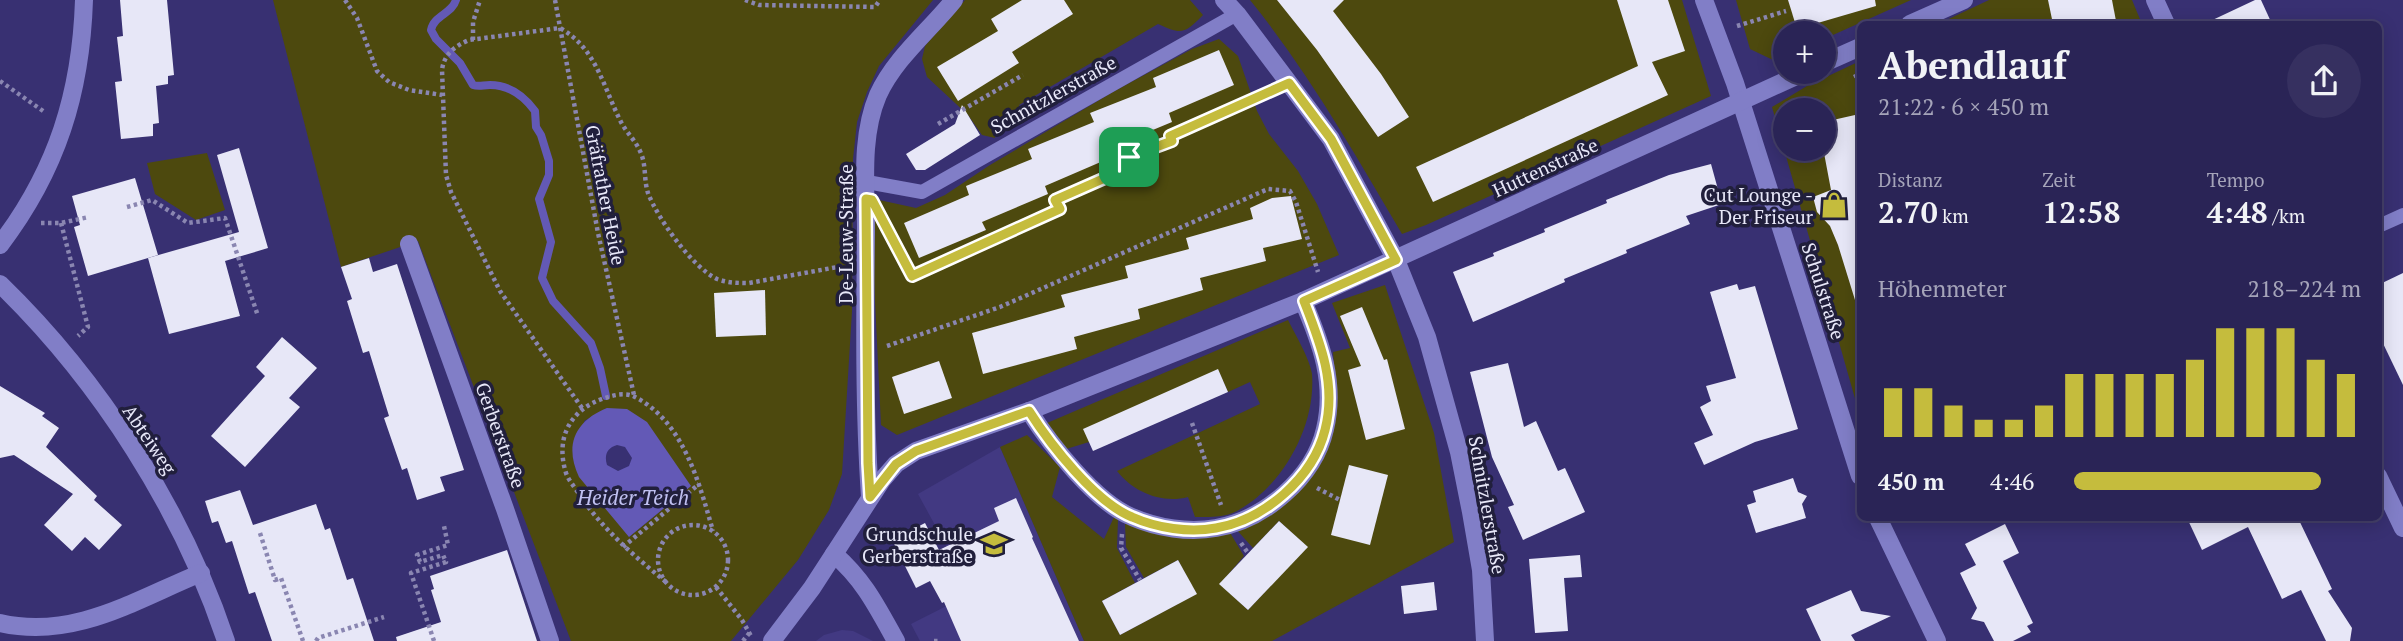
<!DOCTYPE html>
<html lang="de">
<meta charset="utf-8">
<style>
body{margin:0;font-family:"PT Serif",serif;background:#363060;color:#f1f3f6;height:100vh;display:flex;flex-direction:column;font-size:26px;white-space:nowrap}
*{box-sizing:border-box;margin:0}
p{font-size:23px;color:#a5a4b9}
.icon{flex:none;width:38px;height:38px;fill:none;stroke:currentColor;stroke-width:2;stroke-linecap:round;stroke-linejoin:round}
.map{position:relative;flex:1;overflow:hidden}
.drawer{position:absolute;left:1857px;top:21px;width:525px;height:500px;display:flex;flex-direction:column;background:#2a2456;border-radius:10px;box-shadow:0 4px 18px #0003,0 0 0 2px #46416c}
.drawer>*{flex:none}
.controls{position:absolute;left:1773px;top:21px;display:grid;gap:14px}
.controls a{display:grid;place-items:center;width:63px;height:63px;border-radius:50%;background:#2a2456;box-shadow:0 4px 18px #0003,0 0 0 2px #46416c;font-size:35px}
.pin{position:absolute;display:grid;place-items:center;width:60px;height:60px;color:#fff;margin:-30px;border-radius:14px;box-shadow:0 4px 10px #0006}
.round{display:grid;place-items:center;flex:none;width:74px;height:74px;border-radius:37px;background:#363060}
.head{display:flex;align-items:center;justify-content:space-between;height:119px;padding:0 21px}
h1{font-size:38px;font-weight:600;line-height:52px}
.stats{display:grid;grid-template-columns:repeat(3,1fr);gap:10px;height:119px;padding:7px 21px}
.stats div{display:grid;align-content:center}
.stats b{font-size:30px;font-weight:600}
.stats small{font-size:19px;font-weight:400}
.stats p{font-size:19px}
.chart{height:196px;padding:14px 21px}
.chart p{display:flex;justify-content:space-between}
.chart svg{width:100%;height:126px;margin-top:7px;stroke:#c5bc3d;stroke-width:6}
ul{padding:0 21px;list-style:none;font-size:23px}
li{display:grid;grid-template-columns:112px 84px 1fr;align-items:center;height:52px}
li i{height:18px;border-radius:9px;background:#c5bc3d}
.map>svg:first-child{display:block}
.built{fill:#423982}
.green{fill:#4d490e;fill-rule:evenodd}
.water{fill:#6359b6;fill-rule:evenodd}
.lines{fill:none;stroke-linecap:round;stroke-linejoin:round}
.stream{stroke:#6359b6;stroke-width:8}
.building{fill:#e7e7f7}
.path{stroke:#8a86b1;stroke-width:4.5;stroke-dasharray:3.5 3.5;stroke-linecap:butt}
.lane{stroke:#817ec7;stroke-width:14}
.street{stroke:#817ec7;stroke-width:18}
.route-casing{stroke:#fff;stroke-width:14}
.route{stroke:#c5bc3d;stroke-width:9}
.labels{text-anchor:middle;dominant-baseline:central;stroke-width:7;stroke-linejoin:round;paint-order:stroke}
.street-label{font-size:19px;fill:#e8e8f9;stroke:#211f3c}
.poi-label{font-size:19px;fill:#e8e8f9;stroke:#211f3c;text-anchor:end}
.water-label{font-size:21px;font-style:italic;fill:#c0c0f1;stroke:#211f3c}
</style>
<div class="map">
<svg width="2403" height="641" viewBox="0 0 2403 641">
<rect width="100%" height="100%" fill="#383072"/>
<!-- built -->
<g class="built">
<path d="M 1000,447 L 1084,641 L 920,641 L 911,624 L 972,593 L 918,494 Z"/>
<path d="M 842,630 L 853,631 L 873,641 L 816,641 L 824,635 Z"/>
</g>
<!-- green -->
<g class="green">
<path d="M 273,0 L 933,0 L 879,66 L 867,92 L 857,122 L 853,159 L 852,311 L 842,474 L 829,510 L 798,560 L 731,641 L 571,641 L 418,241 L 341,267 ZM 607,408 L 691,486 L 629,537 L 584,421 Z"/>
<path d="M 965,0 L 1190,0 L 1203,15 C 1184,34 1182,35 1158,24 L 1019,105 L 1025,114 L 996,129 L 995,138 L 982,135 L 968,115 L 927,77 L 922,59 L 925,46 Z"/>
<path d="M 1250,0 L 1682,0 L 1711,96 L 1426,225 L 1402,234 C 1355,154 1309,73 1250,0 Z"/>
<path d="M 1736,0 L 1911,0 L 1824,39 L 1824,33 L 1785,33 L 1785,56 L 1773,60 L 1750,49 Z"/>
<path d="M 1989,0 L 2132,0 L 2142,24 L 1938,24 Z"/>
<path d="M 1219,39 L 1238,56 L 1257,111 L 1269,134 L 1298,171 L 1317,204 L 1339,255 L 897,435 L 881,425 L 870,198 L 916,208 L 945,195 L 990,165 L 1113,92 L 1192,49 Z"/>
<path d="M 1860,61 L 1860,416 L 1772,107 L 1807,86 ZM 1785,110 L 1824,110 L 1824,149 L 1785,149 Z"/>
<path d="M 207,153 L 225,210 L 196,220 L 155,194 L 147,163 Z"/>
<path d="M 1385,285 L 1434,433 L 1454,542 L 1272,641 L 1084,641 L 1000,447 L 1027,435 L 1060,467 L 1052,497 L 1104,539 L 1114,517 L 1118,519 L 1117,548 L 1135,583 L 1102,601 L 1120,635 L 1196,594 L 1178,560 L 1144,578 L 1126,547 L 1125,524 L 1229,531 L 1244,556 L 1220,584 L 1248,610 L 1307,547 L 1279,521 L 1253,548 L 1235,528 L 1299,490 L 1337,400 L 1333,352 L 1350,348 L 1332,303 Z"/>
<path d="M 1288,320 C 1295,334 1310,359 1312,374 C 1316,426 1283,486 1237,511 C 1224,518 1209,517 1195,517 L 1188,497 C 1162,504 1133,492 1117,471 L 1260,404 L 1250,382 L 1228,392 L 1218,370 L 1089,442 L 1063,450 L 1047,423 Z"/>
</g>
<!-- water -->
<path class="water" d="M 607,408 L 627,409 L 647,422 L 691,486 L 629,537 L 579,477 C 564,445 575,421 607,408 ZM 617,445 L 625,447 L 632,458 L 629,466 L 618,471 L 607,465 C 604,455 607,448 617,445 Z"/>
<g class="lines">
<!-- stream -->
<path class="stream" d="M 456,0 C 452,14 434,15 431,30 L 436,39 L 460,63 L 473,85 C 479,87 483,85 490,85 C 509,85 524,96 535,111 L 536,127 L 541,135 L 549,161 L 549,175 L 539,199 L 551,242 L 542,278 L 553,301 L 591,343 L 600,368 L 606,396"/>
</g>
<!-- building -->
<g class="building">
<path d="M 120,0 L 167,0 L 174,75 L 168,76 L 168,84 L 156,86 L 159,123 L 153,124 L 153,136 L 121,139 L 115,82 L 122,81 L 117,37 L 123,36 Z"/>
<path d="M 1022,0 L 1064,0 L 1073,14 L 1012,52 L 1019,63 L 958,101 L 937,67 L 998,31 L 991,19 Z"/>
<path d="M 1277,0 L 1344,0 L 1333,11 L 1381,74 L 1409,117 L 1378,137 L 1317,50 Z"/>
<path d="M 1617,0 L 1668,0 L 1685,51 L 1652,62 L 1668,95 L 1433,202 L 1416,167 L 1638,66 Z"/>
<path d="M 1788,0 L 1875,0 L 1876,6 L 1797,29 Z"/>
<path d="M 2048,0 L 2112,0 L 2116,21 L 2100,24 L 2053,24 Z"/>
<path d="M 2255,0 L 2261,0 L 2272,24 L 2204,24 Z"/>
<path d="M 1219,50 L 1234,85 L 1169,113 L 1172,122 L 1107,149 L 1110,158 L 1045,186 L 1048,194 L 982,222 L 986,230 L 919,258 L 904,223 L 969,195 L 966,186 L 1032,159 L 1028,149 L 1094,122 L 1090,113 L 1156,87 L 1153,78 Z"/>
<path d="M 962,105 L 980,135 L 925,170 L 916,170 L 906,154 L 955,124 Z"/>
<path d="M 1855,115 L 1860,142 L 1860,299 L 1855,300 L 1838,245 L 1830,226 L 1817,212 L 1813,197 L 1831,190 L 1824,153 L 1824,122 Z"/>
<path d="M 239,148 L 268,248 L 225,261 L 240,316 L 169,334 L 148,258 L 239,232 L 217,155 Z"/>
<path d="M 1711,164 L 1722,204 L 1686,216 L 1690,224 L 1626,250 L 1627,253 L 1564,279 L 1565,282 L 1473,322 L 1453,272 L 1494,256 L 1493,253 L 1545,232 L 1544,229 L 1607,203 L 1606,200 L 1669,175 Z"/>
<path d="M 135,178 L 158,255 L 88,276 L 74,227 L 80,225 L 72,196 Z"/>
<path d="M 1291,196 L 1302,239 L 1263,248 L 1266,261 L 1200,278 L 1203,290 L 1138,309 L 1140,319 L 1074,337 L 1077,349 L 983,374 L 972,333 L 1065,307 L 1061,295 L 1128,278 L 1125,266 L 1189,249 L 1186,238 L 1253,219 L 1250,208 L 1272,198 Z"/>
<path d="M 369,258 L 373,272 L 397,264 L 464,470 L 440,477 L 445,491 L 417,500 L 407,468 L 402,470 L 384,418 L 389,416 L 369,351 L 363,353 L 347,301 L 352,299 L 341,267 Z"/>
<path d="M 2403,273 L 2403,385 L 2378,333 L 2378,285 Z"/>
<path d="M 1737,284 L 1739,290 L 1755,286 L 1798,429 L 1755,442 L 1704,465 L 1694,443 L 1713,435 L 1700,407 L 1711,401 L 1706,386 L 1736,378 L 1710,292 Z"/>
<path d="M 765,290 L 766,335 L 716,337 L 714,293 Z"/>
<path d="M 1362,307 L 1384,360 L 1387,359 L 1405,429 L 1366,440 L 1348,370 L 1361,366 L 1340,316 Z"/>
<path d="M 282,337 L 317,368 L 289,398 L 300,407 L 245,467 L 211,436 L 265,376 L 256,367 Z"/>
<path d="M 939,361 L 952,398 L 904,414 L 892,377 Z"/>
<path d="M 1508,363 L 1524,427 L 1536,421 L 1558,471 L 1565,468 L 1585,512 L 1523,540 L 1508,507 L 1514,505 L 1492,457 L 1470,372 Z"/>
<path d="M 1218,369 L 1228,392 L 1093,451 L 1083,429 Z"/>
<path d="M 0,386 L 45,413 L 42,416 L 59,428 L 46,447 L 97,496 L 94,500 L 122,525 L 99,550 L 85,537 L 72,551 L 44,525 L 73,494 L 14,455 L 0,458 Z"/>
<path d="M 1349,465 L 1388,475 L 1370,545 L 1331,535 Z"/>
<path d="M 1793,478 L 1798,492 L 1807,496 L 1802,504 L 1806,518 L 1756,533 L 1747,505 L 1756,502 L 1753,491 Z"/>
<path d="M 240,490 L 253,525 L 316,504 L 325,530 L 330,528 L 347,580 L 353,578 L 374,641 L 272,641 L 255,592 L 249,594 L 232,541 L 226,543 L 218,521 L 212,523 L 205,501 Z"/>
<path d="M 1016,498 L 1033,537 L 1032,538 L 1079,641 L 961,641 L 944,602 L 942,603 L 930,581 L 916,588 L 892,540 L 925,523 L 939,550 L 999,521 L 994,508 Z"/>
<path d="M 2187,518 L 2298,518 L 2332,589 L 2328,591 L 2352,628 L 2350,641 L 2326,641 L 2301,590 L 2282,599 L 2248,527 L 2202,550 Z"/>
<path d="M 1279,521 L 1308,547 L 1248,610 L 1219,584 Z"/>
<path d="M 2005,524 L 2019,553 L 2003,561 L 2033,623 L 2027,626 L 2031,632 L 2013,641 L 1994,641 L 1984,622 L 1971,619 L 1977,608 L 1960,573 L 1976,565 L 1965,544 Z"/>
<path d="M 507,550 L 537,641 L 397,641 L 396,637 L 441,622 L 431,590 L 434,589 L 430,576 Z"/>
<path d="M 1580,555 L 1582,577 L 1564,578 L 1568,631 L 1535,633 L 1529,559 Z"/>
<path d="M 1178,560 L 1197,594 L 1120,635 L 1102,601 Z"/>
<path d="M 1434,582 L 1437,610 L 1404,614 L 1401,586 Z"/>
<path d="M 1851,590 L 1861,611 L 1891,616 L 1851,635 L 1855,641 L 1821,641 L 1806,609 Z"/>
</g>
<g class="lines">
<!-- path -->
<g class="path">
<path d="M 345,0 L 357,18 L 377,71 L 389,82 L 409,90 L 442,95"/>
<path d="M 555,0 L 598,233 L 634,395"/>
<path d="M 745,0 L 759,5 L 875,7 L 880,0"/>
<path d="M 1737,26 L 1786,11"/>
<path d="M 473,40 L 473,22 L 480,0"/>
<path d="M 1855,74 L 1860,84"/>
<path d="M 0,81 L 46,113"/>
<path d="M 938,124 L 1023,75"/>
<path d="M 127,207 L 152,200 L 188,223 L 225,218 L 258,316"/>
<path d="M 41,223 L 61,223 L 89,217"/>
<path d="M 61,223 L 88,327 L 78,336"/>
<path d="M 890,233 L 912,276 L 1060,209 L 1055,200 L 1130,167 L 1129,157 L 1172,141 L 1170,136 L 1269,91"/>
<path d="M 887,346 L 1000,307 L 1268,189 L 1290,191 L 1296,202 L 1318,272"/>
<path d="M 582,408 L 500,291 L 451,192 L 446,175 L 442,70 C 444,54 455,46 469,40 L 560,28 C 596,48 603,86 620,120 C 626,133 637,141 642,156 C 646,168 644,181 648,193 C 658,219 692,267 717,279 C 728,283 738,283 749,283 L 843,266"/>
<path d="M 1192,423 L 1221,505"/>
<path d="M 1317,488 L 1340,500"/>
<circle cx="693" cy="560" r="35"/>
<path d="M 260,533 L 275,580 L 281,578 L 303,641"/>
<path d="M 1122,534 L 1121,548 L 1140,580"/>
<path d="M 1241,543 L 1248,553"/>
<path d="M 623,547 L 699,484"/>
<path d="M 666,582 C 633,555 600,527 577,491 C 573,485 568,479 566,473 C 555,438 570,409 605,398 C 614,395 626,392 635,397 C 684,422 699,483 713,531"/>
<path d="M 716,587 L 742,620 L 751,636"/>
<path d="M 316,641 L 318,638 L 384,617"/>
<path d="M 434,641 L 411,573 L 446,562 L 443,555 L 420,562 L 417,555 L 448,545 L 444,526"/>
<path d="M 743,641 L 751,631"/>
<path d="M 934,641 L 938,641"/>
</g>
<!-- lane -->
<g class="lane">
<path d="M 867,182 L 922,192 L 1237,14"/>
<path d="M 2381,225 L 2403,215"/>
</g>
<!-- street -->
<g class="street">
<path d="M 1224,0 L 1237,14 L 1331,139 L 1396,260 L 1427,337 L 1459,452 L 1471,512 L 1481,570 L 1485,641"/>
<path d="M 1704,0 L 1735,83 L 1860,476"/>
<path d="M 2155,0 L 2166,24"/>
<path d="M 1910,24 L 1964,0"/>
<path d="M 1824,63 L 1860,47"/>
<path d="M 409,244 L 505,509 L 550,641"/>
<path d="M 0,245 C 57,170 81,93 84,0"/>
<path d="M 0,284 C 100,381 182,509 226,641"/>
<path d="M 1029,411 C 1050,444 1095,502 1132,517 C 1157,528 1189,533 1216,528 C 1264,520 1314,478 1325,429 C 1336,383 1321,343 1303,301"/>
<path d="M 2378,476 L 2403,528"/>
<path d="M 870,497 C 864,409 865,320 866,231 C 866,187 860,137 878,95 C 895,58 929,31 954,0"/>
<path d="M 1878,518 L 1937,641"/>
<path d="M 834,554 C 864,580 877,607 896,641"/>
<path d="M 0,623 C 74,640 135,600 201,573"/>
<path d="M 772,641 L 812,588 L 882,480 L 896,464 L 916,451 L 1029,411 L 1303,301 L 1805,72"/>
</g>
</g>
<g class="lines">
<!-- route casing -->
<g class="route-casing">
<path id="route" d="M 1289,83 L 1331,139 L 1396,260 L 1304,301 C 1320,342 1337,384 1325,430 C 1313,478 1264,520 1216,528 C 1189,533 1157,528 1132,517 C 1095,502 1050,444 1029,411 L 916,451 L 896,464 L 870,497 L 868,463 L 866,199 L 872,200 L 912,276 L 1060,209 L 1055,200 L 1130,167 L 1129,157 L 1172,141 L 1170,136 Z"/>
</g>
<!-- route -->
<use href="#route" class="route"/>
</g>
<!-- icons -->
<defs>
<g id="shop-bare" transform="scale(2.1)"><path d="M-5-2.5h2.3a2.7 3.5 0 0 1 5.4 0H5L5.5 6h-11ZM-1.5-2.5h3a1.5 2.3 0 0 0-3 0Z" fill="#c5bc3d" stroke="#211f3c" stroke-width="2.5" paint-order="stroke"/></g>
<g id="school-bare" transform="scale(2.1)"><path d="M0-5L7-2L0 1L-7-2ZM-4 1L0 2.5L4 1V4Q0 6-4 4Z" fill="#c5bc3d" stroke="#211f3c" stroke-width="2.5" paint-order="stroke"/></g>
</defs>
<g fill-rule="evenodd">
<use href="#shop-bare" x="1834" y="205"/>
<use href="#school-bare" x="994" y="544"/>
</g>
<g class="labels">
<!-- street labels -->
<g class="street-label">
<text transform="translate(1053 94) rotate(-29)">Schnitzlerstraße</text>
<text transform="translate(1545 167) rotate(-25)">Huttenstraße</text>
<text transform="translate(606 195) rotate(79)">Gräfrather Heide</text>
<text transform="translate(845 234) rotate(-90)">De-Leuw-Straße</text>
<text transform="translate(1824 291) rotate(72)">Schulstraße</text>
<text transform="translate(501 435) rotate(70)">Gerberstraße</text>
<text transform="translate(150 439) rotate(56)">Abteiweg</text>
<text transform="translate(1488 505) rotate(80)">Schnitzlerstraße</text>
</g>
<!-- poi labels -->
<g class="poi-label">
<text x="1813" y="194">Cut Lounge -<tspan x="1813" dy="22">Der Friseur</tspan></text>
<text x="973" y="533">Grundschule<tspan x="973" dy="22">Gerberstraße</tspan></text>
</g>
<!-- water labels -->
<g class="water-label">
<text x="633" y="497">Heider Teich</text>
</g>
</g>
</svg>
<div class="controls">
<a>+</a>
<a>−</a>
</div>
<div class="pin" style="left:1129px;top:157px;background:#1e9e55"><svg class="icon" aria-label="arrive" viewBox="0 0 24 24"><path d="M6 21V4h12l-3 4 3 4H6"/></svg></div>
<section class="drawer">
<div class="head"><div><h1>Abendlauf</h1><p>21:22 · 6 × 450 m</p></div><a class="round"><svg class="icon" aria-label="share" viewBox="0 0 24 24"><path d="M12 15V3M7 8l5-5 5 5M5 13v7h14v-7"/></svg></a></div>
<div class="stats">
<div><p>Distanz</p><b>2.70<small> km</small></b></div>
<div><p>Zeit</p><b>12:58</b></div>
<div><p>Tempo</p><b>4:48<small> /km</small></b></div>
</div>
<div class="chart"><p><span>Höhenmeter</span>218–224 m</p>
<svg viewBox="0 0 160 44" preserveAspectRatio="none"><path d="M5 44V27M15 44V27M25 44V33M35 44V38M45 44V38M55 44V33M65 44V22M75 44V22M85 44V22M95 44V22M105 44V17M115 44V6M125 44V6M135 44V6M145 44V17M155 44V22"/></svg>
</div>
<ul>
<li><b>450 m</b>4:46<i style="width:86%"></i></li>
</ul>
</section>
</div>
